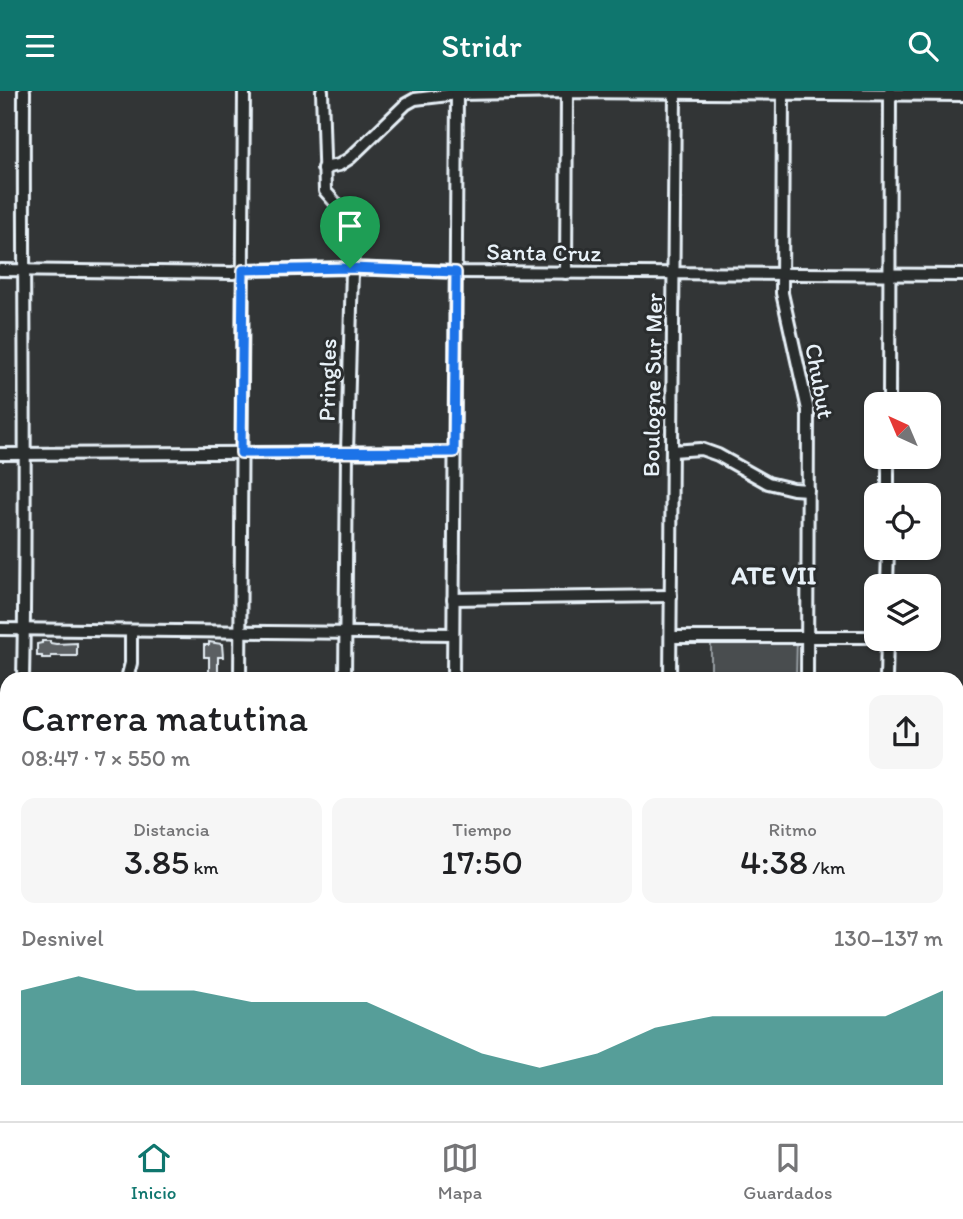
<!DOCTYPE html>
<html lang="es">
<meta charset="utf-8">
<style>
body{margin:0;font-family:Itim,sans-serif;background:#f6f6f6;color:#202124;height:100vh;display:flex;flex-direction:column;font-size:26px;white-space:nowrap}
*{box-sizing:border-box;margin:0}
p{font-size:23px;color:#757577}
.icon{flex:none;width:38px;height:38px;fill:none;stroke:currentColor;stroke-width:2;stroke-linecap:round;stroke-linejoin:round}
.map{position:relative;flex:1;overflow:hidden}
.side{position:absolute;left:0px;top:581px;width:964px;height:450px;display:flex;flex-direction:column;background:#fff;border-radius:21px 21px 0 0;box-shadow:0 2px 5px #0004}
.side>*{flex:none}
.needle{width:46px;rotate:316deg}
.controls{position:absolute;left:864px;top:301px;display:grid;gap:14px}
.controls a{display:grid;place-items:center;width:77px;height:77px;border-radius:14px;background:#fff;box-shadow:0 2px 5px #0004;font-size:35px}
.pin{position:absolute;display:grid;place-items:center;width:60px;height:60px;color:#fff;margin:-72px -30px;border-radius:50% 50% 50% 0;rotate:-45deg;box-shadow:0 0 7px #0007}
.pin .icon{rotate:45deg}
.round{display:grid;place-items:center;flex:none;width:74px;height:74px;border-radius:14px;background:#f6f6f6}
.overview{display:flex;align-items:center;justify-content:space-between;height:119px;padding:0 21px}
h1{font-size:38px;font-weight:600;line-height:52px}
.stats{display:grid;grid-template-columns:repeat(3,1fr);gap:10px;height:119px;padding:7px 21px}
.stats div{display:grid;align-content:center;border-radius:14px;background:#f6f6f6;text-align:center}
.stats b{font-size:35px;font-weight:600}
.stats small{font-size:19px;font-weight:400}
.stats p{font-size:19px}
.chart{height:196px;padding:14px 21px}
.chart p{display:flex;justify-content:space-between}
.chart svg{width:100%;height:126px;margin-top:7px;fill:#0f766e;opacity:.7}
header{display:flex;justify-content:space-between;align-items:center;height:91px;padding:0 21px;background:#0f766e;color:#fff;font-size:32px;font-weight:600}
.tab-bar{display:flex;justify-content:space-around;align-items:center;height:98px;border-top:2px solid #e0e0e0;background:#fff;font-size:19px;color:#757577}
.tab-bar a{display:grid;justify-items:center;gap:4px}
.tab-bar .current{color:#0f766e}
.map>svg:first-child{display:block}
.green{fill:#494d4f;stroke:#989fa4;stroke-width:2}
.building{fill:#5c6063;stroke:#e8f1f8;stroke-width:2}
.lines{fill:none;stroke-linecap:round;stroke-linejoin:round}
.minor-casing{stroke:#e8f1f8;stroke-width:16}
.path{stroke:#e8f1f8;stroke-width:2;stroke-dasharray:5 5;stroke-linecap:butt}
.minor{stroke:#2a2d2e;stroke-width:10}
.route-casing{stroke:#fff;stroke-width:14}
.route{stroke:#1a73e8;stroke-width:9}
.labels{text-anchor:middle;dominant-baseline:central;stroke-width:6;stroke-linejoin:round;paint-order:stroke}
.street-label{font-size:24px;fill:#e8f1f8;stroke:#2a2d2e}
.neighbourhood-label{font-size:26px;font-weight:bold;fill:#e8f1f8;stroke:#2a2d2e}
</style>
<header><svg class="icon" aria-label="menu" viewBox="0 0 24 24"><path d="M4 6h16M4 12h16M4 18h16"/></svg>Stridr<svg class="icon" aria-label="search" viewBox="0 0 24 24"><circle cx="10" cy="10" r="6"/><path d="M15 15l6 6"/></svg></header>
<div class="map">
<svg width="963" height="1030" viewBox="0 0 963 1030">
<rect width="100%" height="100%" fill="#323536"/>
<filter id="ink" filterUnits="userSpaceOnUse"><feTurbulence type="fractalNoise" baseFrequency=".0143" numOctaves="2"/><feDisplacementMap in="SourceGraphic" scale="14" xChannelSelector="R" yChannelSelector="G"/><feConvolveMatrix kernelMatrix="1 2 1 2 8 2 1 2 1" color-interpolation-filters="sRGB"/></filter>
<g filter="url(#ink)">
<!-- green -->
<path class="green" d="M 711,546 L 797,546 L 796,588 L 711,588 Z"/>
<!-- building -->
<g class="building">
<path d="M 42,550 L 50,550 L 50,552 L 56,553 L 77,552 L 77,565 L 51,565 L 51,567 L 42,567 L 42,565 L 37,565 L 37,553 L 42,552 Z"/>
<path d="M 209,551 L 222,553 L 223,566 L 218,566 L 218,588 L 209,588 L 209,566 L 204,566 L 204,554 L 209,554 Z"/>
</g>
<g class="lines">
<!-- minor casing -->
<g class="minor-casing">
<g id="minor">
<path d="M 322,0 L 325,100 L 349,127 L 353,143 L 347,361 L 345,588"/>
<path d="M 783,0 L 782,202 L 808,319 L 807,588"/>
<path d="M 323,77 L 339,74 L 350,67 L 406,13 L 415,8 L 457,3 L 567,1 L 963,4"/>
<path d="M 0,179 L 233,182 L 243,179 L 350,177 L 456,181 L 963,184"/>
<path d="M 566,182 L 567,0"/>
<path d="M 889,313 L 890,0"/>
<path d="M 672,360 L 701,358 L 718,364 L 768,392 L 793,398 L 808,399"/>
<path d="M 0,363 L 454,361"/>
<path d="M 888,404 L 888,366"/>
<path d="M 887,495 L 888,457"/>
<path d="M 453,508 L 671,505"/>
<path d="M 0,538 L 453,543"/>
<path d="M 671,546 L 877,546"/>
<path d="M 23,588 C 27,392 23,196 24,0"/>
<path d="M 127,588 L 131,572 L 131,541"/>
<path d="M 240,588 L 244,0"/>
<path d="M 453,588 L 457,0"/>
<path d="M 670,588 L 675,0"/>
<path d="M 886,588 L 887,548"/>
<path d="M 0,714 L 7,714"/>
<path d="M 957,895 L 963,895"/>
<path d="M 0,900 L 7,900"/>
<path d="M 0,989 L 7,981"/>
<path d="M 957,1006 L 963,997"/>
<path d="M 74,1024 L 84,1030"/>
<path d="M 127,1024 L 134,1030"/>
<path d="M 288,1024 L 297,1030"/>
<path d="M 598,1024 L 607,1030"/>
<path d="M 924,1024 L 933,1030"/>
<path d="M 97,1030 L 112,1024 L 122,1024"/>
<path d="M 314,1030 L 318,1024"/>
<path d="M 515,1030 L 520,1024"/>
<path d="M 710,1030 L 714,1024"/>
<path d="M 942,1030 L 946,1024"/>
</g>
</g>
<!-- path -->
<g class="path">
<path d="M 178,1024 L 188,1030"/>
<path d="M 263,1024 L 272,1030"/>
<path d="M 211,1030 L 214,1026 L 220,1030"/>
</g>
<!-- minor -->
<use href="#minor" class="minor"/>
</g>
</g>
<g class="lines" filter="url(#ink)">
<!-- route casing -->
<g class="route-casing">
<path id="route" d="M 350,177 L 456,181 L 454,361 L 241,362 L 243,179 Z"/>
</g>
<!-- route -->
<use href="#route" class="route"/>
</g>
<g class="labels">
<!-- street labels -->
<g class="street-label">
<text transform="translate(544 161) rotate(1)">Santa Cruz</text>
<text transform="translate(327 289) rotate(-89)">Pringles</text>
<text transform="translate(820 290) rotate(80)">Chubut</text>
<text transform="translate(652 294) rotate(-89)">Boulogne Sur Mer</text>
</g>
<!-- neighbourhood labels -->
<g class="neighbourhood-label">
<text x="774" y="484">ATE VII</text>
</g>
</g>
</svg>
<div class="controls">
<a><svg class="needle" viewBox="-14 -14 28 28"><path d="M0-13l5 13h-10z" fill="#e53935"/><path d="M0 13l5-13h-10z" fill="#757577"/></svg></a>
<a><svg class="icon" aria-label="locate" viewBox="0 0 24 24"><circle cx="12" cy="12" r="6"/><path d="M12 2v4M12 18v4M2 12h4M18 12h4"/></svg></a>
<a><svg class="icon" aria-label="layers" viewBox="0 0 24 24"><path d="M12 4l9 5-9 5-9-5zM3 14l9 5 9-5"/></svg></a>
</div>
<div class="pin" style="left:350px;top:177px;background:#1e9e55"><svg class="icon" aria-label="arrive" viewBox="0 0 24 24"><path d="M6 21V4h12l-3 4 3 4H6"/></svg></div>
<section class="side">
<div class="overview"><div><h1>Carrera matutina</h1><p>08:47 · 7 × 550 m</p></div><a class="round"><svg class="icon" aria-label="share" viewBox="0 0 24 24"><path d="M12 15V3M7 8l5-5 5 5M5 13v7h14v-7"/></svg></a></div>
<div class="stats">
<div><p>Distancia</p><b>3.85<small> km</small></b></div>
<div><p>Tiempo</p><b>17:50</b></div>
<div><p>Ritmo</p><b>4:38<small> /km</small></b></div>
</div>
<div class="chart"><p><span>Desnivel</span>130–137 m</p>
<svg viewBox="0 0 160 44" preserveAspectRatio="none"><path d="M0 44V11L10 6L20 11L30 11L40 15L50 15L60 15L70 24L80 33L90 38L100 33L110 24L120 20L130 20L140 20L150 20L160 11V44z"/></svg>
</div>
</section>
</div>
<nav class="tab-bar">
<a class="current"><svg class="icon" aria-label="home" viewBox="0 0 24 24"><path d="M3 11l9-7 9 7M6 9v11h12V9"/></svg>Inicio</a>
<a><svg class="icon" aria-label="map" viewBox="0 0 24 24"><path d="M3 6l6-2 6 2 6-2v14l-6 2-6-2-6 2zM9 4v14M15 6v14"/></svg>Mapa</a>
<a><svg class="icon" aria-label="saved" viewBox="0 0 24 24"><path d="M7 4h10v16l-5-4-5 4z"/></svg>Guardados</a>
</nav>
